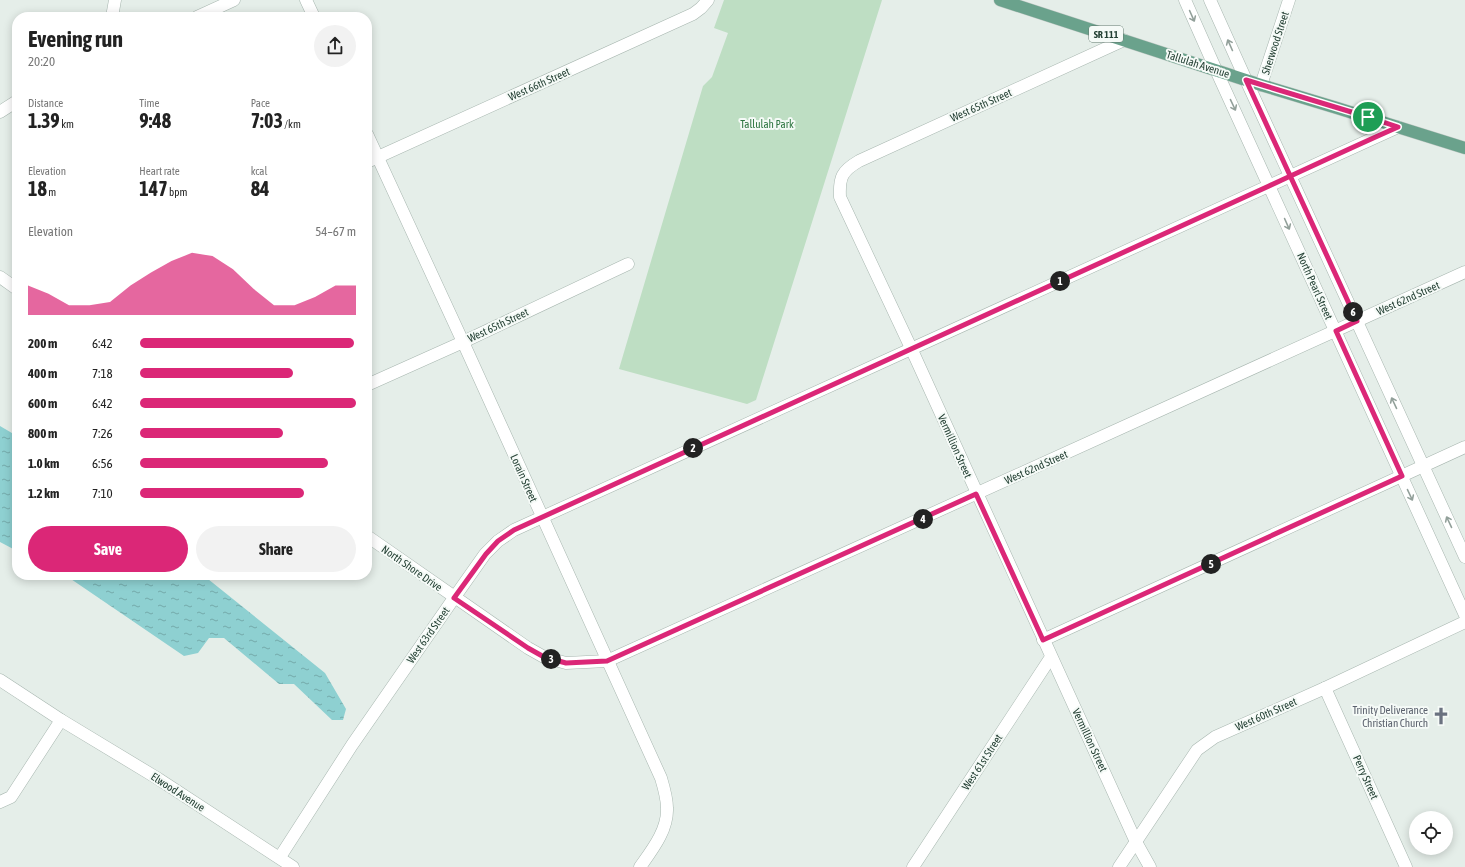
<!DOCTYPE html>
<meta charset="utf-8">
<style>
body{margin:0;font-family:"Asap Condensed",sans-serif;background:#f2f2f2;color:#222;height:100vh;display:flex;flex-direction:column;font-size:15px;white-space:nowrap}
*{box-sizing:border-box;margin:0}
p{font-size:13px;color:#767676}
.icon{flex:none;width:22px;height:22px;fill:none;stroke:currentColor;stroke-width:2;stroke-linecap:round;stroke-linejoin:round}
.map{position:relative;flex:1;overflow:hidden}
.panel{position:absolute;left:12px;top:12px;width:360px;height:568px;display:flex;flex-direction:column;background:#fff;border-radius:16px;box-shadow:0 2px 10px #0003}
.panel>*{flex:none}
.buttons{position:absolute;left:1409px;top:811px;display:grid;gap:8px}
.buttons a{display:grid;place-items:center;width:44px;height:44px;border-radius:50%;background:#fff;box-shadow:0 2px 10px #0003;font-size:20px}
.pin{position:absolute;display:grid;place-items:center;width:34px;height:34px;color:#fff;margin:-17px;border:2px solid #fff;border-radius:50%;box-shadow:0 1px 4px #0007}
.km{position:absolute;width:20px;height:20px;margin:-10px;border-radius:50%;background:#222;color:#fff;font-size:11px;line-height:20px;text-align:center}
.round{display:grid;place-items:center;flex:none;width:42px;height:42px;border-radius:21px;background:#f2f2f2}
.summary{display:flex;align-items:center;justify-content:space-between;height:68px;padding:0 16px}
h1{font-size:22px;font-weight:700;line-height:30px}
.metrics{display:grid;grid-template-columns:repeat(3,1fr);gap:6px;height:68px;padding:4px 16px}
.metrics div{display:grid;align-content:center}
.metrics b{font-size:20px;font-weight:700}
.metrics small{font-size:11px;font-weight:400}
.metrics p{font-size:11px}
.chart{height:112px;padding:8px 16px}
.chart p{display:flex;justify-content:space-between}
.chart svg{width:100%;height:72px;margin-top:4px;fill:#db2777;opacity:.7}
.cta{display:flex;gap:8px;margin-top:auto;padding:8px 16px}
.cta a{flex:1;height:46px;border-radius:24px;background:#db2777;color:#fff;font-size:16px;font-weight:700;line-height:46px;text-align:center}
.cta a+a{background:#f2f2f2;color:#222}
ul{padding:0 16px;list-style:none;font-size:13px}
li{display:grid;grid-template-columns:64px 48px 1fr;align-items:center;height:30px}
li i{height:10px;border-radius:5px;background:#db2777}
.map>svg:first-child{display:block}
.park{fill:#bedec3}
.water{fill:url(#water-ripples)}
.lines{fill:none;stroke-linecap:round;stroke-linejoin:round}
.minor-casing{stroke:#a7b6af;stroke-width:13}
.tertiary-casing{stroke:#a7b6af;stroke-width:13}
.primary-casing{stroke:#c2cac6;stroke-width:13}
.minor{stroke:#fff;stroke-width:12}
.tertiary{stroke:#fff;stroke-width:12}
.primary{stroke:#6aa28c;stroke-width:12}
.oneway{stroke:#92a09a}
.route-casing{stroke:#fff;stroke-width:8}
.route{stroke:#db2777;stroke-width:5}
.labels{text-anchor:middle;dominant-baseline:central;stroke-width:4;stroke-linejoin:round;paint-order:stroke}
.shield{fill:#f5faf7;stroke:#63786e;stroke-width:1}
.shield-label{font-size:10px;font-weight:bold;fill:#244034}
.street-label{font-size:11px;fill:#244034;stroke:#f5faf7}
.park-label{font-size:11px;fill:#2e7641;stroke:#f5faf7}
.worship-label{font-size:11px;fill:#5b616d;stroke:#f5faf7;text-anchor:end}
</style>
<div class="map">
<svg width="1465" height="867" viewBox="0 0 1465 867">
<defs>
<pattern id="water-ripples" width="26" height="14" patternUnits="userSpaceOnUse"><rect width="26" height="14" fill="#8ed0d1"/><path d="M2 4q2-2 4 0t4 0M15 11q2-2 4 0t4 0" fill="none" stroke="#74aaaa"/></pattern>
</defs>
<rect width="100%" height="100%" fill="#e5eee9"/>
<!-- park -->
<path class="park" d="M 724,0 L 882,0 L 756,400 L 747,404 L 619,369 L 703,86 L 712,77 L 728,33 L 714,28 Z"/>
<!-- water -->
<g class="water">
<path d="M 0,426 L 17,436 L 17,551 L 0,542 Z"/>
<path d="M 65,575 L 203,575 L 325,673 L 346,709 L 343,720 L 332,720 L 294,684 L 279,684 L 224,638 L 209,638 L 198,653 L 184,656 Z"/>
</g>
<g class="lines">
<!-- minor casing -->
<g class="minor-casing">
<g id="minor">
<path d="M 306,0 L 314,17"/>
<path d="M 1185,0 L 1216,70"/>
<path d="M 1210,0 L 1246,80"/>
<path d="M 112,17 L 115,0"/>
<path d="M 197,17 L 234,0"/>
<path d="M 1124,40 L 859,161 C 842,171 839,177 840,197 L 911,348 L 1136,842 L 1150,867"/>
<path d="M 1261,85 L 1289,0"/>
<path d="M 0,112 L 17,101"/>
<path d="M 367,134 L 463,342 L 661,778 C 664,788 667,798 667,808 C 668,830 652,850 640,867"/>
<path d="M 367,162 L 693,14 L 701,8 L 708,0"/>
<path d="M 0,277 L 17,289"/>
<path d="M 367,385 L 463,342 L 628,264"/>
<path d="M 367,536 L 528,648 L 544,657 L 566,663 L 607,661 L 1465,272"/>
<path d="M 1043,640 L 1465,447"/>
<path d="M 0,680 L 61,720 L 157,778 L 293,867"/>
<path d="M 1325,688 L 1406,867"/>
<path d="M 0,802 L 11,797 L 61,720"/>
<path d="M 280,857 L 352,745 L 454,598 L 485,554 L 498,541 L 514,530 L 1398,127"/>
<path d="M 913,867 L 1051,657"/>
<path d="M 1119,867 L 1197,750 L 1215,737 L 1325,688 L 1465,622"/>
</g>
</g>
<!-- tertiary casing -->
<g class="tertiary-casing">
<g id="tertiary">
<path d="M 1216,70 L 1465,615"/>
<path d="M 1246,80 L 1465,557"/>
</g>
</g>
<!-- primary casing -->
<g class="primary-casing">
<path id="primary" d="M 1000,0 L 1261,85 L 1337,108 L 1465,148"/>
</g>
<!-- minor -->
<use href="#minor" class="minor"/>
<!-- tertiary -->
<use href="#tertiary" class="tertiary"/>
<!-- primary -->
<use href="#primary" class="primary"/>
</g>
<!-- one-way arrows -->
<defs><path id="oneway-shaft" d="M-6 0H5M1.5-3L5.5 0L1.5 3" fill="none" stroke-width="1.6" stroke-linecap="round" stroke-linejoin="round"/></defs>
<g class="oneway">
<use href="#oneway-shaft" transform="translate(1192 16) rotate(66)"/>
<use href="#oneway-shaft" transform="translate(1230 45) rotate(-114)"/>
<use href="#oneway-shaft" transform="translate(1233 105) rotate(65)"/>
<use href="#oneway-shaft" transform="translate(1287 224) rotate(66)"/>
<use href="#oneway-shaft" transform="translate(1394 403) rotate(-115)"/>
<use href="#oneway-shaft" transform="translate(1410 495) rotate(65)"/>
<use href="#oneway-shaft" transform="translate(1449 522) rotate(-115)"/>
</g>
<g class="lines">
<!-- route casing -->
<g class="route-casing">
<path id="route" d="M 1368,117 L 1398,127 C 1355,146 1312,166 1269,186 L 514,530 L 498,541 L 486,554 L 454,598 L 528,648 L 544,657 L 566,663 L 607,661 L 976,494 L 1043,640 L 1402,476 L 1336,331 L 1357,321 L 1246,80 L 1368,117"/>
</g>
<!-- route -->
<use href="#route" class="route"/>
</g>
<!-- icons -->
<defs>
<g id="church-bare" transform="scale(1.38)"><path d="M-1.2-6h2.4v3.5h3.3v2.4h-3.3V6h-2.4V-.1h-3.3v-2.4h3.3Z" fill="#6b7280" stroke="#f5faf7" stroke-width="2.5" paint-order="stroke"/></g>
</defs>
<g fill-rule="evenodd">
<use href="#church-bare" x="1441" y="716"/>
</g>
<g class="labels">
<!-- shield labels -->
<rect class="shield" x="1089" y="26" width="34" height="16" rx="3"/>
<g class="shield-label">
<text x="1106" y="34">SR 111</text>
</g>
<!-- street labels -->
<g class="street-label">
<text transform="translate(1275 43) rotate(-72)">Sherwood Street</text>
<text transform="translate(1198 64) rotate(18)">Tallulah Avenue</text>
<text transform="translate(539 84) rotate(-24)">West 66th Street</text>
<text transform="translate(981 105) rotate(-24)">West 65th Street</text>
<text transform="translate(1315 286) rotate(66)">North Pearl Street</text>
<text transform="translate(1408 298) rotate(-24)">West 62nd Street</text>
<text transform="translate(498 325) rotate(-25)">West 65th Street</text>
<text transform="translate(955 446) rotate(66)">Vermillion Street</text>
<text transform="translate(1036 467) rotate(-24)">West 62nd Street</text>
<text transform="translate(524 478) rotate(66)">Lorain Street</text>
<text transform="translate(412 568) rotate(35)">North Shore Drive</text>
<text transform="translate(428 635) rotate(-55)">West 63rd Street</text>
<text transform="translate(1266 714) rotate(-24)">West 60th Street</text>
<text transform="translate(1090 740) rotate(65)">Vermillion Street</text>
<text transform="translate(982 762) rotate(-57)">West 61st Street</text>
<text transform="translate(1366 777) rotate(66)">Perry Street</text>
<text transform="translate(178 792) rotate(33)">Elwood Avenue</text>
</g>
<!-- park labels -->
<g class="park-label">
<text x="767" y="124">Tallulah Park</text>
</g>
<!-- worship labels -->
<g class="worship-label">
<text x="1428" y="710">Trinity Deliverance<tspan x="1428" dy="13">Christian Church</tspan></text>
</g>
</g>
</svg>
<div class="buttons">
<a><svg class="icon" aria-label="locate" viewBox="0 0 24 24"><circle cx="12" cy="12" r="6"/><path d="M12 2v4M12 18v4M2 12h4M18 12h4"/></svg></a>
</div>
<div class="pin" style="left:1368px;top:117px;background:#1e9e55"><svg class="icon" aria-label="arrive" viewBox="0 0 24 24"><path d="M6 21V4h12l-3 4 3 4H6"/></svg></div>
<b class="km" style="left:1060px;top:281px">1</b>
<b class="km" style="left:693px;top:448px">2</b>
<b class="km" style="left:551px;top:659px">3</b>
<b class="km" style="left:923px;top:519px">4</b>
<b class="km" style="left:1211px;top:564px">5</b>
<b class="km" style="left:1353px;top:312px">6</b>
<section class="panel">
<div class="summary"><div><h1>Evening run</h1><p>20:20</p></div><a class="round"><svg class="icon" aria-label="share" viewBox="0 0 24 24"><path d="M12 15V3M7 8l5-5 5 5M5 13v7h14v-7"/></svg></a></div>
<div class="metrics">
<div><p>Distance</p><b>1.39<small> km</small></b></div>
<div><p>Time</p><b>9:48</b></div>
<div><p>Pace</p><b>7:03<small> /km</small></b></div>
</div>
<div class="metrics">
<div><p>Elevation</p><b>18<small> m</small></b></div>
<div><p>Heart rate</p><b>147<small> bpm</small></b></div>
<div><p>kcal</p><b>84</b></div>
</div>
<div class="chart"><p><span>Elevation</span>54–67 m</p>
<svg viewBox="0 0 160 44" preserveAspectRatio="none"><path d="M0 44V26L10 31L20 38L30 38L40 36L50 26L60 18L70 11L80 6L90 8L100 16L110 28L120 38L130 38L140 33L150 26L160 26V44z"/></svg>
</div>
<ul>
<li><b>200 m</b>6:42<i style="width:99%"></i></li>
<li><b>400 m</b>7:18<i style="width:71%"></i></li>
<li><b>600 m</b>6:42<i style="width:100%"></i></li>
<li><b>800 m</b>7:26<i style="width:66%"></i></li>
<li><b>1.0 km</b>6:56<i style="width:87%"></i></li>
<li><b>1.2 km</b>7:10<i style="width:76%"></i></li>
</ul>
<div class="cta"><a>Save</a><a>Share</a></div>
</section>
</div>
